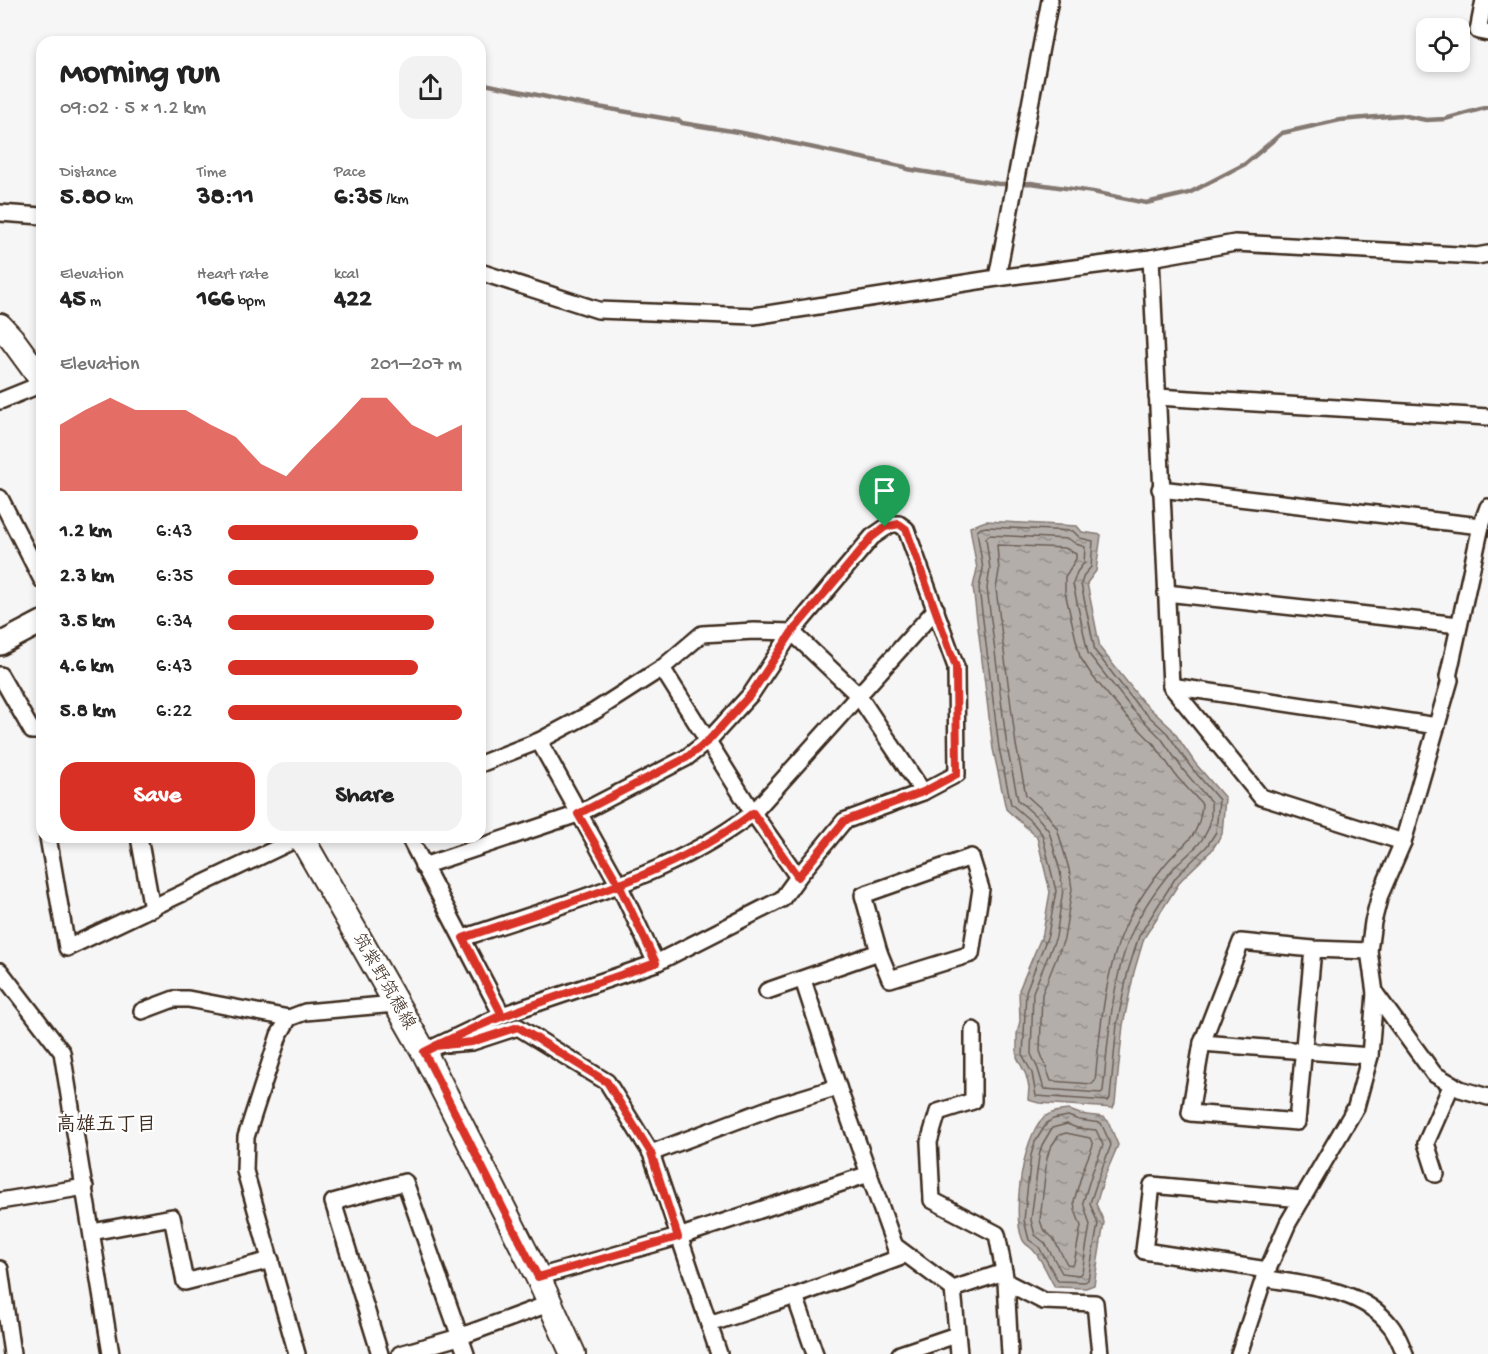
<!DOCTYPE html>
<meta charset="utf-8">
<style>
body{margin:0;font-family:"Gochi Hand","Klee One",sans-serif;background:#f2f2f2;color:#222;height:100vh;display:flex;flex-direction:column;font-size:22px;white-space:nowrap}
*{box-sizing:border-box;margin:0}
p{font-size:20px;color:#767676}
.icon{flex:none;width:33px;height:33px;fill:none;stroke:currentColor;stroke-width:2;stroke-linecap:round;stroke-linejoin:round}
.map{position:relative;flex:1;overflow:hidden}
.side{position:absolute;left:36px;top:36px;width:450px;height:807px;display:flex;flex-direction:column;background:#fff;border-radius:18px;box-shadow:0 3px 9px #0003}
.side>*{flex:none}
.buttons{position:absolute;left:1416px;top:18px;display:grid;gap:12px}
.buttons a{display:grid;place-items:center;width:54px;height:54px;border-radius:12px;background:#fff;box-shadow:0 3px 9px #0003;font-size:30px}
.pin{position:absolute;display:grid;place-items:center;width:51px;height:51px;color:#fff;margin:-62px -26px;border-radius:50% 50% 50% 0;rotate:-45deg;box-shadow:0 0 6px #0007}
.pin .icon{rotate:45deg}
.round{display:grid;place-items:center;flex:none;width:63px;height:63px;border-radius:18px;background:#f2f2f2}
.head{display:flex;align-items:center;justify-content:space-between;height:102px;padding:0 24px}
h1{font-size:33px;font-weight:700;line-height:45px}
.figures{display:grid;grid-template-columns:repeat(3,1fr);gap:9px;height:102px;padding:6px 24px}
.figures div{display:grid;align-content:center}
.figures b{font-size:26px;font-weight:700}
.figures small{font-size:16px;font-weight:400}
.figures p{font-size:16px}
.chart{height:168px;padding:12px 24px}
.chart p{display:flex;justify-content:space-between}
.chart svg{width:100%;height:108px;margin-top:6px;fill:#d93025;opacity:.7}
.button{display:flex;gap:12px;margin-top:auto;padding:12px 24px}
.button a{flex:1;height:69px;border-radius:18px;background:#d93025;color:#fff;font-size:24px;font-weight:700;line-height:69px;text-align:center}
.button a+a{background:#f2f2f2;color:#222}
ul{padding:0 24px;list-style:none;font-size:20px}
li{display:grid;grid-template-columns:96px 72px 1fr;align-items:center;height:45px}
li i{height:15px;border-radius:8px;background:#d93025}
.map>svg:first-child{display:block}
.water{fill:url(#water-ripples);stroke:#847972;stroke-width:1.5}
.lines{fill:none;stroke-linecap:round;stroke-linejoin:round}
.shore{stroke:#6b5f56;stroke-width:1.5}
.stream{stroke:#847972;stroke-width:4.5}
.street-casing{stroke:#3b2a1e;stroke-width:20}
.secondary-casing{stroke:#3b2a1e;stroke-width:26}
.primary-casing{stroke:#3b2a1e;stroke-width:28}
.street{stroke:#fff;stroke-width:15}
.secondary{stroke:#fff;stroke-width:21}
.primary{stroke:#fff;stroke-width:24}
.route-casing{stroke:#fff;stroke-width:12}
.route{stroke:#d93025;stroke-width:8}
.labels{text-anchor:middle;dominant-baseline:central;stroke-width:4.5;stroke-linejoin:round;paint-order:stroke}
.street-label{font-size:18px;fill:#3b2a1e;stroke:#fff}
.neighbourhood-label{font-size:20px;font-weight:bold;fill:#3b2a1e;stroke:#fff}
</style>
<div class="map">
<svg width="1488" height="1354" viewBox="0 0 1488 1354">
<defs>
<pattern id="water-ripples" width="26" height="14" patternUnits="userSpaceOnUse" patternTransform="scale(1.5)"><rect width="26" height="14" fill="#b4aeaa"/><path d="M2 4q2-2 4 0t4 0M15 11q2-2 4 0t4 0" fill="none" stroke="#948e8a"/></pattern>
</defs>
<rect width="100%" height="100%" fill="#f7f6f6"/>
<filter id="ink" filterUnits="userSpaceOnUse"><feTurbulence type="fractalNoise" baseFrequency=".0167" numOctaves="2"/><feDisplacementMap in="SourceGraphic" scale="12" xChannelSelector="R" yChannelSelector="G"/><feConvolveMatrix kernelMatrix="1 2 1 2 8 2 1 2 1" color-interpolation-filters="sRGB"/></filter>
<g filter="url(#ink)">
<!-- water -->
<g class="water">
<path d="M 986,521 L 1077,526 L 1082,532 L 1101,535 L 1096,571 L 1087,583 L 1100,648 L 1142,701 L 1172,729 L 1195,763 L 1225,798 L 1222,834 L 1212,850 L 1181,880 L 1144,938 L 1134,972 L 1123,1025 L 1115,1103 L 1113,1108 L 1039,1103 L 1028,1100 L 1029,1087 L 1026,1075 L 1017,1057 L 1017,1034 L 1020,1021 L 1019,990 L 1043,933 L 1050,892 L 1037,837 L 1006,809 L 993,749 L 973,587 L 977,569 L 970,527 Z"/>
<path d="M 1069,1110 L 1080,1114 L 1103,1117 L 1108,1121 L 1118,1145 L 1104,1178 L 1096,1204 L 1104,1222 L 1094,1285 L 1086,1288 L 1055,1287 C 1048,1276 1043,1261 1034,1251 C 1030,1246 1024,1245 1022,1238 C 1012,1213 1023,1137 1043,1118 C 1050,1112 1060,1111 1069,1110 Z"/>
</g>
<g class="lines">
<!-- shore -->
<g class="shore">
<path d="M 987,527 L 1073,531 L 1080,538 L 1093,541 L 1091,567 L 1084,575 L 1081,584 L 1095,651 L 1137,705 L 1167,733 L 1190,766 L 1219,800 L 1216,832 L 1207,846 L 1176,877 L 1139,936 L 1128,971 L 1117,1024 L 1110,1098 L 1108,1101 L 1036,1096 L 1032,1073 L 1023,1056 L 1026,991 L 1048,935 L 1056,891 L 1042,834 L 1033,823 L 1011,804 L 999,748 L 979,588 L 983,569 L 977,531 L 981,528 Z"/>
<path d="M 989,535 L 1069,539 L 1076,544 L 1085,547 L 1084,563 L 1077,572 L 1073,584 L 1088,653 L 1132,709 L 1161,738 L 1184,771 L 1211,802 C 1211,810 1212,822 1208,829 C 1201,846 1184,857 1172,870 C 1157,888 1141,911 1132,932 C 1112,977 1108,1042 1103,1091 L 1101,1093 L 1044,1089 L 1038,1069 L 1031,1054 L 1033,992 L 1056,937 L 1063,890 L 1060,871 L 1049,831 L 1039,819 L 1018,800 L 1007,747 L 987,588 L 990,569 L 986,538 Z"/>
<path d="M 997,545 L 1065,548 L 1076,554 L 1076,559 L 1065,577 L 1065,592 L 1080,657 L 1093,677 L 1125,715 L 1154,744 L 1177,777 L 1202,804 C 1199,842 1183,841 1163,867 C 1148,886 1133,908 1124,929 C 1104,975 1100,1032 1095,1081 L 1092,1084 L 1051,1081 L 1040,1051 L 1042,994 L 1064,939 L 1072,889 L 1069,869 L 1057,828 L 1046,813 L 1026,795 L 1016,745 L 996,589 L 999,571 Z"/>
<path d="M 1068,1116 L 1079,1120 L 1101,1123 L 1111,1145 L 1099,1176 L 1090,1203 L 1098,1224 L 1088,1280 L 1085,1282 L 1058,1281 L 1039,1247 L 1029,1240 L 1024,1220 L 1031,1155 L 1035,1142 L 1047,1123 L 1053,1119 Z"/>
<path d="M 1067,1124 L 1077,1128 L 1096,1130 L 1103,1145 L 1092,1173 L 1083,1202 L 1090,1225 L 1082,1272 L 1079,1275 L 1062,1273 L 1045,1243 L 1035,1235 L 1031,1220 L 1039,1156 L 1042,1145 L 1052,1128 Z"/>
<path d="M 1066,1133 L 1090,1138 L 1093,1145 L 1083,1170 L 1074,1201 L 1075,1210 L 1081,1226 L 1074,1263 L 1072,1265 L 1067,1264 L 1053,1238 L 1043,1229 L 1040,1220 L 1047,1158 L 1050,1148 L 1059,1135 Z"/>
</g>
<!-- stream -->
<path class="stream" d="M 480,83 L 575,103 L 680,121 L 682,123 L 738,132 L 905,167 L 907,169 L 999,184 L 1031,183 L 1093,192 L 1146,203 L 1189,193 L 1245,164 L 1282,133 L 1340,120 L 1401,115 L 1426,120 L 1445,119 L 1488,107"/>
<!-- street casing -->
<g class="street-casing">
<g id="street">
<path d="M 1484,0 L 1478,31 L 1488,33"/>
<path d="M 0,213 L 42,216"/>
<path d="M 1151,258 L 1171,686 L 1261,797 L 1403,842"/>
<path d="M 480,272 L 598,310 L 754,316 L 997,278 L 1151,258 L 1235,243 L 1477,256 L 1488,254"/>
<path d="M 997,278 L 1050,0"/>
<path d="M 1157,397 L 1488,417"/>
<path d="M 0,401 L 42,384"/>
<path d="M 1160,489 L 1481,526"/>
<path d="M 0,498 L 42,580"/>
<path d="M 1166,593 L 1459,625"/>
<path d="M 662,668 L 753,813 L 798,877"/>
<path d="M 0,675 L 32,731 L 42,731"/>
<path d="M 1171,686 L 1437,726"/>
<path d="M 539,741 L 619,885 L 656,963"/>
<path d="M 480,764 L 539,741 L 595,711 L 662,668 L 702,634 L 754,631 L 792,632 L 858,695 L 923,792"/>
<path d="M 48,837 L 67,948 L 301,837"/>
<path d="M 139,837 L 152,909"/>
<path d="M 409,837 L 502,1015"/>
<path d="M 971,857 L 981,889 L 971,954 L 890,979 L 879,952 L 863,895 Z"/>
<path d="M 423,866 L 578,814 L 686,758 L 709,740 L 751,694 L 792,632 L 872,537 L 891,524 L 899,524 L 906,529 L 956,667 L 957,774 L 923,792 L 844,821 L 798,877 L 782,899 L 656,963 L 502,1015 L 424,1052"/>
<path d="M 463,938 C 562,904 669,877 753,813 L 936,609"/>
<path d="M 1313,949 L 1297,1122 L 1190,1113 L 1202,1043 L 1241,942 L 1313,949 L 1369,951"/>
<path d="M 0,971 L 62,1052 L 111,1354"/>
<path d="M 803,980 L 838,1087"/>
<path d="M 767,991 L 879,952"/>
<path d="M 1375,993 L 1434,1074 L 1460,1089 L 1488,1097"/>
<path d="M 142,1011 L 174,999 L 188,999 L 289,1018"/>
<path d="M 973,1030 L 973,1101 L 938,1112 L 929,1142 L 932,1200 L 997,1234 L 1006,1282 L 1010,1354"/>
<path d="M 1202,1043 L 1370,1056"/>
<path d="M 447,1044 L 472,1042 L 518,1027 L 607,1082 L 651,1153 L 719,1354"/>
<path d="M 651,1153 L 776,1106 L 838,1087 L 899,1258 L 795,1296 L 709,1324"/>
<path d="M 1436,1174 L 1426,1143 L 1452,1084"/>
<path d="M 0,1201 L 85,1187"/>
<path d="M 92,1232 L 172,1217 L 185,1282 L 271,1260"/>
<path d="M 895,1246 L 953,1289 L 959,1354"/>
<path d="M 0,1269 L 12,1354"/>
<path d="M 1267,1270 L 1144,1251 L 1152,1185 L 1302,1199"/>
<path d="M 538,1277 L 678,1237 L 869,1174"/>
<path d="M 1264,1278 C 1307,1286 1361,1288 1390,1325 C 1397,1333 1401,1345 1405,1354"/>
<path d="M 1006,1282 L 1043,1301 L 1095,1303 L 1100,1354"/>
<path d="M 953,1289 L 1004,1272"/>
<path d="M 795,1296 L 815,1354"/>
<path d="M 297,1354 L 245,1171 L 246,1137 L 279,1035 L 289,1018 L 305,1012 L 395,1004"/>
<path d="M 380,1354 L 333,1202 L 405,1182 L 466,1354"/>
<path d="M 400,1354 L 459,1337 L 551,1303"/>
<path d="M 900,1354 L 956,1335"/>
<path d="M 1239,1354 L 1264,1278 L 1288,1223 L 1356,1107 L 1370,1056 L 1375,993 L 1369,951 L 1373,922 L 1380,895 L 1403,842 L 1450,680 L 1448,677 L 1481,526 L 1488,507"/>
</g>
</g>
<!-- secondary casing -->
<g class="secondary-casing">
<path id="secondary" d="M 0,644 L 42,622"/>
</g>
<!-- primary casing -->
<g class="primary-casing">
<g id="primary">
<path d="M 0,326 L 12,339 L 42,380"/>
<path d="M 301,837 L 424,1052 L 538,1277 L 573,1354"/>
</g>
</g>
<!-- street -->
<use href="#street" class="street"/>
<!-- secondary -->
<use href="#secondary" class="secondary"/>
<!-- primary -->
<use href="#primary" class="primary"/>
</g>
</g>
<g class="lines" filter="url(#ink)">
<!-- route casing -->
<g class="route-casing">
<path id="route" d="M 885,527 L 872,537 L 792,632 L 751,694 L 709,740 L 686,758 L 578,814 L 619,885 L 656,963 C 577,990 498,1013 424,1052 L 538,1277 L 678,1237 L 651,1153 L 607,1082 L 518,1027 L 472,1042 L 435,1046 L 502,1015 L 463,938 C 562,904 669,877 753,813 L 798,877 L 844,821 L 923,792 L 957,774 L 956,667 L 906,529 L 899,524 L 885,527"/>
</g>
<!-- route -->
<use href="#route" class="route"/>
</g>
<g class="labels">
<!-- street labels -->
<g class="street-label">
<text transform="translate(383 982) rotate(60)">筑紫野筑穂線</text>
</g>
<!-- neighbourhood labels -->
<g class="neighbourhood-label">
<text x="106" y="1126">高雄五丁目</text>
</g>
</g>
</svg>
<div class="buttons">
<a><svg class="icon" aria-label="locate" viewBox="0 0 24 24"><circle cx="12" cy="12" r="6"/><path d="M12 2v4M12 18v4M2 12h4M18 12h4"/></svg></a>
</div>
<div class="pin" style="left:885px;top:527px;background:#1e9e55"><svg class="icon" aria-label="arrive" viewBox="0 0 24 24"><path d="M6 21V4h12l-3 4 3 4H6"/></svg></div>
<section class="side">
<div class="head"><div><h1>Morning run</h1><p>09:02 · 5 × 1.2 km</p></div><a class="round"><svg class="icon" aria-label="share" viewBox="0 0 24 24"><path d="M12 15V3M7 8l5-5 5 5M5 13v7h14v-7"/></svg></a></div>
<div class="figures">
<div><p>Distance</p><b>5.80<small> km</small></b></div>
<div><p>Time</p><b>38:11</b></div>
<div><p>Pace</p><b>6:35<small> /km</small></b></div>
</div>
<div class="figures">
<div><p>Elevation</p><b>45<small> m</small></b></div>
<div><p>Heart rate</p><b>166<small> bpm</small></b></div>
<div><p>kcal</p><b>422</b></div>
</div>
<div class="chart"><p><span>Elevation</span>201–207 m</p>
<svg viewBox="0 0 160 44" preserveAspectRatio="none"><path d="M0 44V17L10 11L20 6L30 11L40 11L50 11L60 17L70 22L80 33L90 38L100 27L110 17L120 6L130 6L140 17L150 22L160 17V44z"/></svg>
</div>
<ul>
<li><b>1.2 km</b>6:43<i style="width:81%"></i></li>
<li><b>2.3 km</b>6:35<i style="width:88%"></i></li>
<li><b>3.5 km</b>6:34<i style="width:88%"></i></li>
<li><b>4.6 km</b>6:43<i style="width:81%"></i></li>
<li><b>5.8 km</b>6:22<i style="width:100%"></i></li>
</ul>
<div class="button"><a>Save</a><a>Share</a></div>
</section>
</div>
